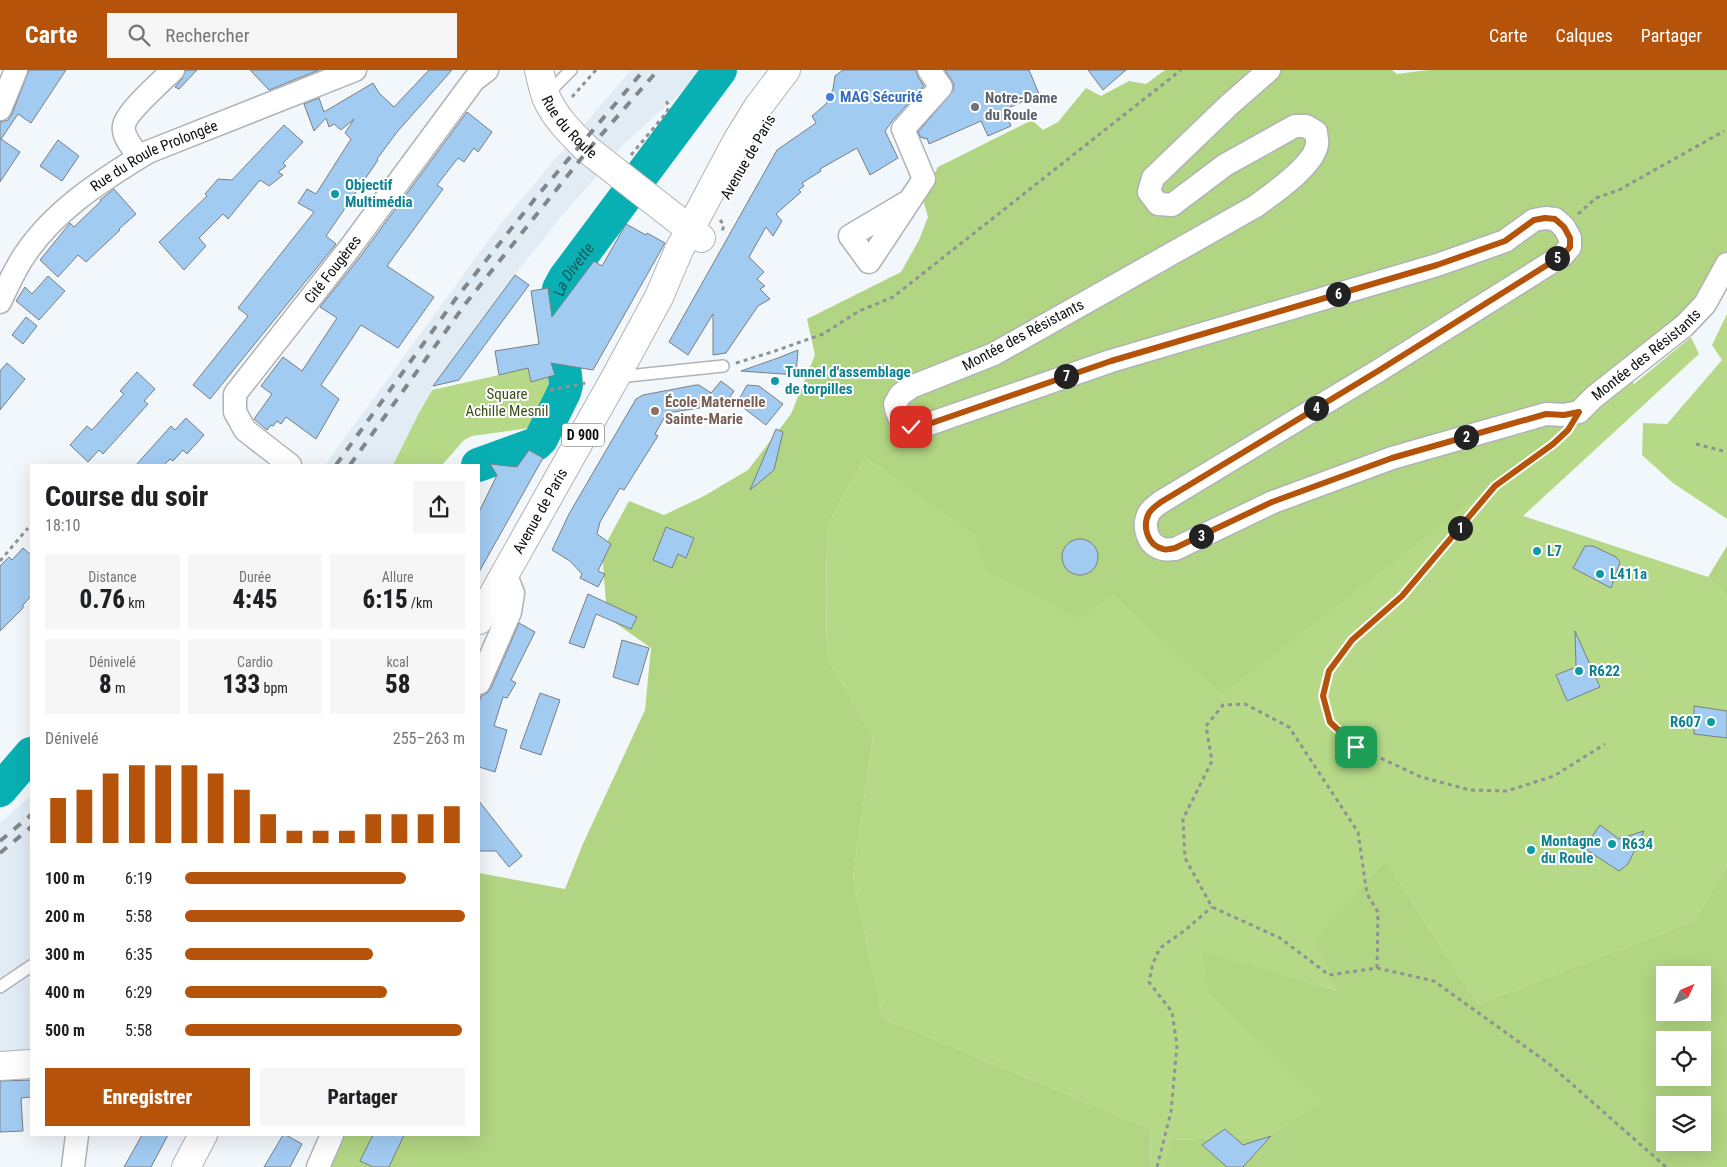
<!DOCTYPE html>
<html lang="fr">
<meta charset="utf-8">
<style>
body{margin:0;font-family:"Roboto Condensed",sans-serif;background:#f6f6f6;color:#202124;height:100vh;display:flex;flex-direction:column;font-size:19px;white-space:nowrap}
*{box-sizing:border-box;margin:0}
p{font-size:16px;color:#757577}
.icon{flex:none;width:28px;height:28px;fill:none;stroke:currentColor;stroke-width:2;stroke-linecap:round;stroke-linejoin:round}
.map{position:relative;flex:1;overflow:hidden}
.side{position:absolute;left:30px;top:394px;width:450px;height:672px;display:flex;flex-direction:column;background:#fff;border-radius:0px;box-shadow:0 5px 20px #0002}
.side>*{flex:none}
.needle{width:32px;rotate:46deg}
.tools{position:absolute;left:1656px;top:896px;display:grid;gap:10px}
.tools a{display:grid;place-items:center;width:55px;height:55px;border-radius:0px;background:#fff;box-shadow:0 5px 20px #0002;font-size:25px}
.pin{position:absolute;display:grid;place-items:center;width:42px;height:42px;color:#fff;margin:-21px;border-radius:10px;box-shadow:0 2px 8px #0006}
.km{position:absolute;width:25px;height:25px;margin:-12px;border-radius:50%;background:#222;color:#fff;font-size:14px;line-height:25px;text-align:center}
.round{display:grid;place-items:center;flex:none;width:52px;height:52px;border-radius:0px;background:#f6f6f6}
.head{display:flex;align-items:center;justify-content:space-between;height:85px;padding:0 15px}
h1{font-size:28px;font-weight:800;line-height:38px}
.figures{display:grid;grid-template-columns:repeat(3,1fr);gap:8px;height:85px;padding:5px 15px}
.figures div{display:grid;align-content:center;border-radius:0px;background:#f6f6f6;text-align:center}
.figures b{font-size:25px;font-weight:800}
.figures small{font-size:14px;font-weight:400}
.figures p{font-size:14px}
.chart{height:140px;padding:10px 15px}
.chart p{display:flex;justify-content:space-between}
.chart svg{width:100%;height:90px;margin-top:5px;stroke:#b45309;stroke-width:6}
.action{display:flex;gap:10px;margin-top:auto;padding:10px 15px}
.action a{flex:1;height:58px;border-radius:0px;background:#b45309;color:#fff;font-size:20px;font-weight:800;line-height:58px;text-align:center}
.action a+a{background:#f6f6f6;color:#202124}
ul{padding:0 15px;list-style:none;font-size:16px}
li{display:grid;grid-template-columns:80px 60px 1fr;align-items:center;height:38px}
li i{height:12px;border-radius:6px;background:#b45309}
header{display:flex;align-items:center;gap:30px;box-sizing:border-box;height:70px;padding:0 25px;background:#b45309;color:#fff}
header strong{font-size:24px}
nav{display:flex;gap:28px;margin-inline-start:auto;font-size:18px}
.search{width:350px;height:45px;background:#f6f6f6;display:flex;align-items:center;gap:12px;box-sizing:border-box;padding:0 18px;border-radius:0px;color:#757577;font-size:19px}
.map>svg:first-child{display:block}
.built{fill:#e2ecf5}
.green{fill:#b5d987}
.forest{fill:#b1d582;fill-rule:evenodd}
.lines{fill:none;stroke-linecap:round;stroke-linejoin:round}
.river{stroke:#09b0b3;stroke-width:34}
.building{fill:#a2cbf2;stroke:#7a7e82}
.service-casing{stroke:#afb3b7;stroke-width:14}
.minor-casing{stroke:#afb3b7;stroke-width:25}
.tertiary-casing{stroke:#afb3b7;stroke-width:30}
.secondary-casing{stroke:#afb3b7;stroke-width:30}
.primary-casing{stroke:#afb3b7;stroke-width:30}
.path{stroke:#8f9295;stroke-width:3;stroke-dasharray:4 4;stroke-linecap:butt}
.service{stroke:#fff;stroke-width:11}
.minor{stroke:#fff;stroke-width:22}
.tertiary{stroke:#fff;stroke-width:28}
.secondary{stroke:#fff;stroke-width:28}
.primary{stroke:#fff;stroke-width:28}
.rail{stroke:#828689;stroke-width:4;stroke-dasharray:9 9;stroke-linecap:butt}
.route-casing{stroke:#fff;stroke-width:10}
.route{stroke:#b45309;stroke-width:6}
.shop-dot{fill:#3f7fe0;stroke:#fff;stroke-width:2}
.worship-dot{fill:#6b7280;stroke:#fff;stroke-width:2}
.culture-dot{fill:#0f9aa8;stroke:#fff;stroke-width:2}
.education-dot{fill:#8d6e63;stroke:#fff;stroke-width:2}
.labels{text-anchor:middle;dominant-baseline:central;stroke-width:4;stroke-linejoin:round;paint-order:stroke}
.shield{fill:#fff;stroke:#575859;stroke-width:1}
.shield-label{font-size:14px;font-weight:bold;fill:#0f1012}
.shop-label{font-size:15px;font-weight:bold;fill:#366cbe;stroke:#fff;text-anchor:start}
.worship-label{font-size:15px;font-weight:bold;fill:#5b616d;stroke:#fff;text-anchor:start}
.street-label{font-size:15px;fill:#0f1012;stroke:#fff}
.culture-label{font-size:15px;font-weight:bold;fill:#0d838f;stroke:#fff;text-anchor:start}
.park-label{font-size:15px;fill:#394f15;stroke:#fff}
.education-label{font-size:15px;font-weight:bold;fill:#785e54;stroke:#fff;text-anchor:start}
.water-label{font-size:16px;font-style:italic;fill:#1e5759;stroke:#fff}
</style>
<header>
<strong>Carte</strong>
<div class="search"><svg class="icon" aria-label="search" viewBox="0 0 24 24"><circle cx="10" cy="10" r="6"/><path d="M15 15l6 6"/></svg>Rechercher</div>
<nav><a>Carte</a><a>Calques</a><a>Partager</a></nav>
</header>
<div class="map">
<svg width="1727" height="1097" viewBox="0 0 1727 1097">
<rect width="100%" height="100%" fill="#f2f7fb"/>
<!-- built -->
<g class="built">
<path d="M 631,0 L 701,0 L 691,13 L 622,76 L 613,86 L 581,58 Z"/>
<path d="M 567,75 L 600,102 L 561,147 L 515,205 L 433,316 L 393,395 L 325,395 L 498,157 Z"/>
<path d="M 31,726 L 31,980 L 0,984 L 0,753 Z"/>
</g>
<!-- green -->
<g class="green">
<path d="M 1727,244 L 1727,449 L 1673,413 L 1642,385 L 1643,353 L 1667,354 L 1722,290 L 1712,275 Z"/>
<path d="M 1691,267 L 1699,284 L 1523,446 L 1708,507 L 1727,527 L 1727,794 L 1694,851 L 1478,934 L 1386,791 L 1338,920 L 1201,883 L 1210,923 L 1324,1031 L 1266,1067 L 1171,1070 L 1165,1097 L 1150,1097 L 1151,1059 L 883,948 L 853,808 L 873,667 L 826,585 L 827,456 L 865,387 L 976,465 L 1629,308 L 1634,314 Z"/>
<path d="M 527,295 L 531,312 L 548,307 C 550,328 545,344 529,358 L 472,366 L 464,370 L 442,395 L 393,395 L 419,343 L 432,320 L 517,301 Z"/>
</g>
<!-- forest -->
<g class="forest">
<path d="M 1165,0 L 1392,0 L 1397,4 L 1428,0 L 1727,0 L 1727,202 L 1598,333 L 1222,624 L 1113,524 L 1079,548 L 986,500 L 975,465 L 865,387 L 827,456 L 826,585 L 873,667 L 853,808 L 883,948 L 1151,1059 L 1150,1097 L 318,1097 L 332,1065 L 479,1065 L 479,803 L 565,819 L 582,776 L 645,640 L 651,578 L 607,547 L 602,481 L 629,431 L 664,445 L 704,426 L 748,400 L 791,344 L 815,285 L 807,249 L 901,202 L 919,170 L 928,147 L 922,126 L 938,97 L 1032,50 L 1043,60 L 1058,52 L 1086,18 L 1101,26 L 1129,11 L 1146,14 Z"/>
<path d="M 1727,476 L 1727,527 L 1708,507 Z"/>
<path d="M 1386,791 L 1478,934 L 1694,851 L 1727,794 L 1727,1097 L 1165,1097 L 1170,1070 L 1266,1067 L 1323,1031 L 1209,923 L 1201,882 L 1337,920 L 1315,870 ZM 1665,905 L 1702,905 L 1702,942 L 1665,942 ZM 1665,970 L 1702,970 L 1702,1008 L 1665,1008 ZM 1665,1035 L 1702,1035 L 1702,1072 L 1665,1072 Z"/>
</g>
<g class="lines">
<!-- river -->
<g class="river">
<path id="s1" d="M 478,395 L 536,374 L 541,369 L 564,322 L 566,315 L 557,231 L 559,219 L 565,208 L 720,0"/>
<path d="M 0,720 L 31,684"/>
</g>
</g>
<!-- building -->
<g class="building">
<path d="M 29,0 L 66,0 L 31,53 L 18,44 L 1,69 L 20,82 L 0,112 L 0,52 L 8,50 L 12,44 Z"/>
<path d="M 186,0 L 197,0 L 179,19 L 175,17 L 182,9 Z"/>
<path d="M 250,0 L 319,0 L 269,20 Z"/>
<path d="M 429,0 L 452,0 L 397,62 L 377,89 L 378,90 L 326,166 L 336,174 L 210,329 L 193,315 L 248,246 L 238,238 L 314,142 L 298,133 L 307,119 L 316,124 L 351,69 L 345,63 L 354,49 L 341,60 L 334,54 L 329,57 L 326,48 L 314,61 L 304,34 L 319,28 L 324,42 L 373,13 L 379,23 L 394,37 Z"/>
<path d="M 843,0 L 916,0 L 918,7 L 924,16 L 893,50 L 885,61 L 898,88 L 870,105 L 857,78 L 820,99 L 821,101 L 802,113 L 804,116 L 799,120 L 801,122 L 776,144 L 782,151 L 773,166 L 766,157 L 749,187 L 764,202 L 757,209 L 765,216 L 760,219 L 770,229 L 758,236 L 726,283 L 713,285 L 713,244 L 688,285 L 669,272 L 777,80 L 816,53 L 812,46 L 826,34 L 833,19 L 835,6 Z"/>
<path d="M 945,0 L 1029,0 L 1039,24 L 1004,40 L 1011,56 L 988,66 L 981,51 L 929,74 L 927,68 L 924,69 L 923,67 L 921,68 L 918,62 L 953,21 L 954,14 Z"/>
<path d="M 1088,0 L 1126,0 L 1103,20 Z"/>
<path d="M 467,42 L 492,62 L 478,82 L 474,78 L 464,92 L 458,88 L 437,115 L 443,119 L 387,196 L 434,227 L 398,278 L 361,255 L 321,315 L 339,329 L 316,369 L 286,347 L 281,354 L 277,351 L 273,356 L 271,355 L 267,360 L 254,349 L 272,324 L 261,316 L 283,287 L 302,301 L 337,248 L 320,237 L 360,187 Z"/>
<path d="M 284,55 L 303,72 L 283,93 L 286,96 L 278,102 L 283,105 L 269,116 L 260,110 L 228,149 L 223,144 L 199,168 L 206,176 L 184,200 L 159,172 L 207,126 L 205,124 L 218,109 L 232,110 Z"/>
<path d="M 58,70 L 79,86 L 62,111 L 40,96 Z"/>
<path d="M 114,119 L 136,144 L 119,159 L 120,160 L 86,192 L 78,185 L 58,207 L 40,190 L 70,153 L 74,157 L 101,131 L 100,130 Z"/>
<path d="M 626,154 L 646,165 L 647,163 L 665,173 L 593,300 L 551,293 L 555,305 L 531,312 L 528,298 L 499,305 L 495,281 L 539,274 L 531,221 L 548,218 L 552,247 L 594,191 L 602,196 Z"/>
<path d="M 515,205 L 529,215 L 459,310 L 433,316 Z"/>
<path d="M 48,206 L 65,221 L 39,250 L 16,231 L 25,217 L 32,224 Z"/>
<path d="M 26,247 L 37,256 L 23,274 L 12,265 Z"/>
<path d="M 798,280 L 796,305 L 741,301 L 778,288 Z"/>
<path d="M 7,293 L 25,309 L 0,340 L 0,301 Z"/>
<path d="M 137,302 L 155,319 L 144,331 L 148,334 L 103,384 L 99,380 L 88,392 L 70,375 L 87,356 L 92,360 L 124,324 L 120,321 Z"/>
<path d="M 721,311 L 734,321 L 725,334 L 667,343 L 655,364 L 658,366 L 639,396 L 624,420 L 620,418 L 600,452 L 597,464 L 611,474 L 598,501 L 605,504 L 598,517 L 580,508 L 582,504 L 570,491 L 552,480 L 569,444 L 636,329 L 643,325 L 696,315 L 699,315 L 711,323 Z"/>
<path d="M 747,315 L 759,316 L 783,334 L 766,355 L 737,333 Z"/>
<path d="M 186,348 L 204,365 L 187,384 L 183,380 L 173,391 L 170,389 L 164,395 L 136,395 L 171,356 L 175,360 Z"/>
<path d="M 776,359 L 783,362 L 774,400 L 750,420 Z"/>
<path d="M 529,380 L 543,388 L 479,502 L 479,442 L 497,405 L 490,394 L 517,397 Z"/>
<path d="M 666,457 L 694,468 L 686,488 L 678,484 L 672,498 L 653,490 Z"/>
<circle cx="1080" cy="487" r="18"/>
<path d="M 1585,476 L 1593,476 L 1616,487 L 1620,492 L 1611,518 L 1573,498 Z"/>
<path d="M 23,478 L 31,485 L 31,526 L 23,535 L 23,538 L 0,561 L 0,496 L 9,487 L 12,490 Z"/>
<path d="M 588,524 L 637,547 L 631,559 L 596,544 L 584,578 L 569,573 Z"/>
<path d="M 519,553 L 535,562 L 511,610 L 516,613 L 507,628 L 503,627 L 494,656 L 507,660 L 495,702 L 479,697 L 479,632 L 481,626 L 487,623 L 491,618 Z"/>
<path d="M 1575,561 L 1600,617 L 1567,631 L 1556,605 L 1576,597 Z"/>
<path d="M 622,570 L 649,578 L 638,615 L 613,607 Z"/>
<path d="M 540,623 L 560,630 L 541,685 L 520,678 Z"/>
<path d="M 1694,636 L 1727,641 L 1727,668 L 1694,664 Z"/>
<path d="M 479,731 L 522,786 L 509,797 L 496,781 L 479,781 Z"/>
<path d="M 1600,755 L 1619,769 L 1644,761 L 1628,794 L 1619,801 L 1584,778 Z"/>
<path d="M 31,1010 L 31,1027 L 21,1028 L 23,1061 L 0,1062 L 0,1011 Z"/>
<path d="M 1225,1059 L 1243,1075 L 1271,1066 L 1243,1097 L 1227,1097 L 1202,1075 Z"/>
<path d="M 142,1065 L 168,1065 L 151,1097 L 124,1097 Z"/>
<path d="M 283,1065 L 286,1065 L 302,1074 L 290,1097 L 264,1097 Z"/>
<path d="M 373,1065 L 404,1065 L 389,1097 L 373,1097 L 360,1091 Z"/>
</g>
<g class="lines">
<!-- service casing -->
<g class="service-casing">
<g id="service">
<path d="M 546,25 L 571,0"/>
<path d="M 618,307 L 723,296"/>
<path d="M 0,917 L 31,896"/>
</g>
</g>
<!-- minor casing -->
<g class="minor-casing">
<g id="minor">
<path id="s2" d="M 1269,0 L 1229,35 L 1153,108 L 1149,122 L 1158,134 L 1172,135 L 1225,95 L 1295,56 L 1306,56 L 1316,62 C 1316,66 1318,71 1317,74 C 1315,95 1272,124 1256,136 L 994,284 L 911,317 L 900,325 L 895,334 C 898,352 905,357 923,356 L 1111,291 L 1437,195 L 1505,171 L 1534,150 L 1545,148 L 1555,149 L 1564,157 L 1570,168 L 1570,177 L 1563,185 L 1378,301 L 1161,432 C 1157,435 1152,438 1149,443 C 1142,456 1147,475 1163,479 C 1166,480 1171,479 1175,479 L 1273,432 L 1392,388 L 1546,344 L 1564,345 L 1579,342 L 1594,327 L 1684,256 L 1705,234 L 1727,194"/>
<path d="M 0,39 L 16,0"/>
<path d="M 139,87 C 134,79 122,67 124,56 C 125,43 163,10 173,0"/>
<path d="M 909,131 L 850,166 L 869,192 L 924,109 L 903,59 L 941,17 L 929,0"/>
<path id="s3" d="M 0,232 C 6,219 12,206 19,194 C 48,144 100,111 148,82 L 355,0"/>
<path id="s4" d="M 290,395 L 245,360 L 235,342 L 235,324 L 349,179 L 474,10 L 487,0"/>
<path d="M 479,613 L 510,542 L 513,523 L 505,503"/>
<path d="M 73,1097 L 77,1065"/>
<path d="M 318,1097 L 332,1065"/>
</g>
</g>
<!-- tertiary casing -->
<g class="tertiary-casing">
<g id="tertiary">
<path id="s5" d="M 539,0 C 541,9 543,18 546,27 C 555,48 572,64 588,80 L 701,168"/>
</g>
</g>
<!-- secondary casing -->
<g class="secondary-casing">
<path id="secondary" d="M 0,996 L 31,994"/>
</g>
<!-- primary casing -->
<g class="primary-casing">
<g id="primary">
<path id="s6" d="M 479,550 L 615,308 L 659,227 L 679,180 L 737,71 L 758,37 L 786,0"/>
<path d="M 186,1097 L 203,1065"/>
</g>
</g>
<!-- path -->
<g class="path">
<path d="M 572,27 L 596,0"/>
<path d="M 631,85 L 667,42 L 669,36 L 665,29"/>
<path d="M 1578,144 L 1596,128 L 1619,120 L 1724,61"/>
<path d="M 720,150 L 724,155 L 722,162"/>
<path d="M 736,293 L 772,282 L 823,264 L 859,241 L 893,227 L 1181,0"/>
<path d="M 550,320 L 586,313"/>
<path d="M 1561,366 L 1553,374 L 1495,416 L 1402,526 L 1352,570 L 1329,601 L 1323,626 L 1330,652 L 1357,677 L 1421,707 L 1470,720 L 1507,721 L 1554,706 L 1605,674"/>
<path d="M 1696,374 L 1727,382"/>
<path d="M 0,491 L 28,458"/>
<path d="M 1377,898 L 1378,842 L 1367,824 L 1358,762 L 1289,657 L 1245,634 L 1223,635 L 1206,656 L 1212,691 L 1183,749 L 1185,788 L 1212,837 L 1280,868 L 1329,905 L 1377,898 L 1434,911 L 1548,993 L 1666,1097"/>
<path d="M 1157,1097 L 1171,1042 L 1177,975 L 1172,942 L 1149,912 L 1153,893 L 1160,878 L 1184,861 L 1212,837"/>
</g>
<!-- service -->
<use href="#service" class="service"/>
<!-- minor -->
<use href="#minor" class="minor"/>
<!-- tertiary -->
<use href="#tertiary" class="tertiary"/>
<!-- secondary -->
<use href="#secondary" class="secondary"/>
<!-- primary -->
<use href="#primary" class="primary"/>
<!-- rail -->
<g class="rail">
<path d="M 336,395 L 457,227 L 538,125 L 644,0"/>
<path d="M 350,395 L 466,233 L 588,80 L 658,0"/>
<path d="M 0,771 L 31,745"/>
<path d="M 0,783 L 31,757"/>
</g>
</g>
<g class="lines">
<!-- route casing -->
<g class="route-casing">
<path id="route" d="M 911,357 L 923,356 L 1111,291 L 1437,195 L 1505,171 L 1534,150 L 1545,148 L 1555,149 L 1564,157 L 1570,168 L 1570,177 L 1563,185 L 1378,301 L 1161,432 C 1157,435 1152,438 1149,443 C 1142,456 1147,475 1163,479 C 1166,480 1171,479 1175,478 L 1272,432 L 1392,388 L 1546,344 L 1564,345 L 1579,342 L 1568,360 L 1553,374 L 1495,416 L 1402,526 L 1352,570 L 1329,601 L 1323,626 L 1330,652 L 1356,677"/>
</g>
<!-- route -->
<use href="#route" class="route"/>
</g>
<!-- markers -->
<circle class="shop-dot" cx="830" cy="27" r="5"/>
<circle class="worship-dot" cx="975" cy="37" r="5"/>
<g class="culture-dot">
<circle cx="335" cy="124" r="5"/>
<circle cx="775" cy="311" r="5"/>
<circle cx="1537" cy="481" r="5"/>
<circle cx="1600" cy="504" r="5"/>
<circle cx="1579" cy="601" r="5"/>
<circle cx="1711" cy="652" r="5"/>
<circle cx="1612" cy="774" r="5"/>
<circle cx="1531" cy="780" r="5"/>
</g>
<circle class="education-dot" cx="655" cy="341" r="5"/>
<g class="labels">
<!-- shield labels -->
<rect class="shield" x="562" y="353.5" width="42" height="23" rx="4"/>
<g class="shield-label">
<text x="583" y="365">D 900</text>
</g>
<!-- shop labels -->
<g class="shop-label">
<text x="840" y="27">MAG Sécurité</text>
</g>
<!-- worship labels -->
<g class="worship-label">
<text x="985" y="28">Notre-Dame<tspan x="985" dy="17">du Roule</tspan></text>
</g>
<!-- street labels -->
<g class="street-label">
<text stroke="none"><textPath href="#s5" startOffset="66">Rue du Roule</textPath></text>
<text transform="translate(748 87) rotate(-60)">Avenue de Paris</text>
<text stroke="none"><textPath href="#s3" startOffset="219">Rue du Roule Prolongée</textPath></text>
<text stroke="none"><textPath href="#s4" startOffset="254">Cité Fougères</textPath></text>
<text transform="translate(1023 265) rotate(-28)">Montée des Résistants</text>
<text stroke="none"><textPath href="#s2" startOffset="2701">Montée des Résistants</textPath></text>
<text stroke="none"><textPath href="#s6" startOffset="125">Avenue de Paris</textPath></text>
</g>
<!-- culture labels -->
<g class="culture-label">
<text x="345" y="115">Objectif<tspan x="345" dy="17">Multimédia</tspan></text>
<text x="785" y="302">Tunnel d'assemblage<tspan x="785" dy="17">de torpilles</tspan></text>
<text x="1547" y="481">L7</text>
<text x="1610" y="504">L411a</text>
<text x="1589" y="601">R622</text>
<text x="1701" y="652" text-anchor="end">R607</text>
<text x="1541" y="771">Montagne<tspan x="1541" dy="17">du Roule</tspan></text>
<text x="1622" y="774">R634</text>
</g>
<!-- park labels -->
<g class="park-label">
<text x="507" y="324">Square<tspan x="507" dy="17">Achille Mesnil</tspan></text>
</g>
<!-- education labels -->
<g class="education-label">
<text x="665" y="332">École Maternelle<tspan x="665" dy="17">Sainte-Marie</tspan></text>
</g>
<!-- water labels -->
<g class="water-label">
<text stroke="none"><textPath href="#s1" startOffset="249">La Divette</textPath></text>
</g>
</g>
</svg>
<div class="tools">
<a><svg class="needle" viewBox="-14 -14 28 28"><path d="M0-13l5 13h-10z" fill="#e53935"/><path d="M0 13l5-13h-10z" fill="#757577"/></svg></a>
<a><svg class="icon" aria-label="locate" viewBox="0 0 24 24"><circle cx="12" cy="12" r="6"/><path d="M12 2v4M12 18v4M2 12h4M18 12h4"/></svg></a>
<a><svg class="icon" aria-label="layers" viewBox="0 0 24 24"><path d="M12 4l9 5-9 5-9-5zM3 14l9 5 9-5"/></svg></a>
</div>
<div class="pin" style="left:1356px;top:677px;background:#1e9e55"><svg class="icon" aria-label="arrive" viewBox="0 0 24 24"><path d="M6 21V4h12l-3 4 3 4H6"/></svg></div>
<div class="pin" style="left:911px;top:357px;background:#d93025"><svg class="icon" aria-label="check" viewBox="0 0 24 24"><path d="M5 12l5 5 9-10"/></svg></div>
<b class="km" style="left:1460px;top:458px">1</b>
<b class="km" style="left:1466px;top:367px">2</b>
<b class="km" style="left:1201px;top:466px">3</b>
<b class="km" style="left:1316px;top:338px">4</b>
<b class="km" style="left:1557px;top:188px">5</b>
<b class="km" style="left:1338px;top:224px">6</b>
<b class="km" style="left:1066px;top:306px">7</b>
<section class="side">
<div class="head"><div><h1>Course du soir</h1><p>18:10</p></div><a class="round"><svg class="icon" aria-label="share" viewBox="0 0 24 24"><path d="M12 15V3M7 8l5-5 5 5M5 13v7h14v-7"/></svg></a></div>
<div class="figures">
<div><p>Distance</p><b>0.76<small> km</small></b></div>
<div><p>Durée</p><b>4:45</b></div>
<div><p>Allure</p><b>6:15<small> /km</small></b></div>
</div>
<div class="figures">
<div><p>Dénivelé</p><b>8<small> m</small></b></div>
<div><p>Cardio</p><b>133<small> bpm</small></b></div>
<div><p>kcal</p><b>58</b></div>
</div>
<div class="chart"><p><span>Dénivelé</span>255–263 m</p>
<svg viewBox="0 0 160 44" preserveAspectRatio="none"><path d="M5 44V22M15 44V18M25 44V10M35 44V6M45 44V6M55 44V6M65 44V10M75 44V18M85 44V30M95 44V38M105 44V38M115 44V38M125 44V30M135 44V30M145 44V30M155 44V26"/></svg>
</div>
<ul>
<li><b>100 m</b>6:19<i style="width:79%"></i></li>
<li><b>200 m</b>5:58<i style="width:100%"></i></li>
<li><b>300 m</b>6:35<i style="width:67%"></i></li>
<li><b>400 m</b>6:29<i style="width:72%"></i></li>
<li><b>500 m</b>5:58<i style="width:99%"></i></li>
</ul>
<div class="action"><a>Enregistrer</a><a>Partager</a></div>
</section>
</div>
